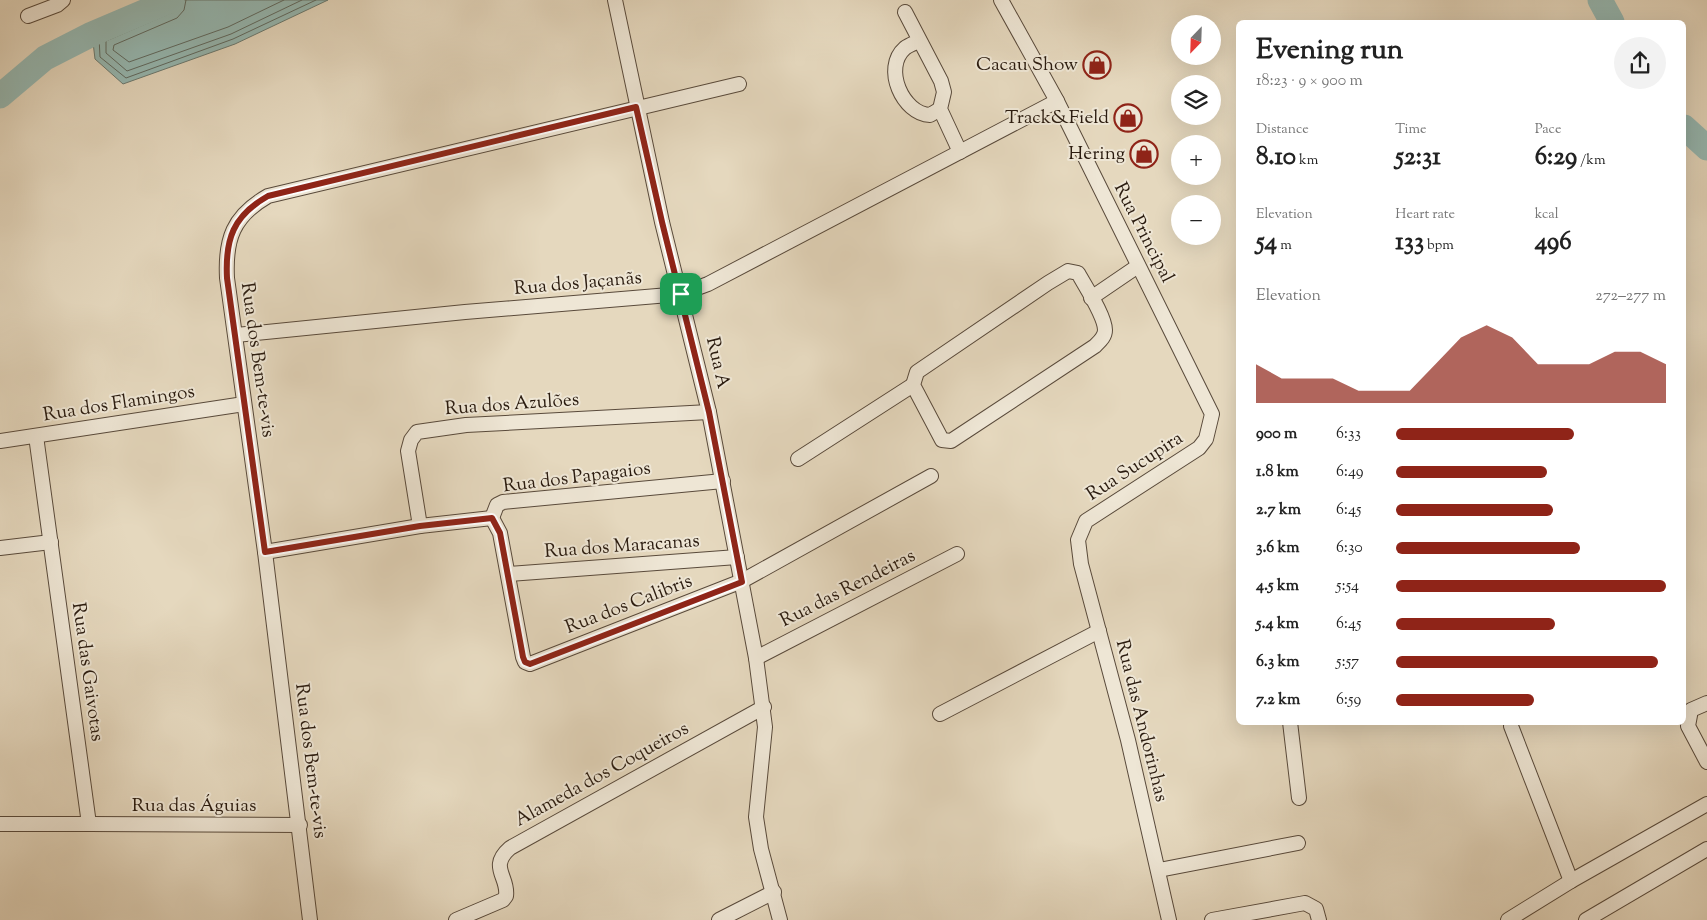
<!DOCTYPE html>
<meta charset="utf-8">
<style>
body{margin:0;font-family:"Sorts Mill Goudy",serif;background:#f2f2f2;color:#222;height:100vh;display:flex;flex-direction:column;font-size:19px;white-space:nowrap}
*{box-sizing:border-box;margin:0}
p{font-size:16px;color:#767676}
.icon{flex:none;width:28px;height:28px;fill:none;stroke:currentColor;stroke-width:2;stroke-linecap:round;stroke-linejoin:round}
.map{position:relative;flex:1;overflow:hidden}
.sheet{position:absolute;left:1236px;top:20px;width:450px;height:705px;display:flex;flex-direction:column;background:#fff;border-radius:8px;box-shadow:0 5px 20px #0002}
.sheet>*{flex:none}
.needle{width:32px;rotate:203deg}
.buttons{position:absolute;left:1171px;top:15px;display:grid;gap:10px}
.buttons a{display:grid;place-items:center;width:50px;height:50px;border-radius:50%;background:#fff;box-shadow:0 5px 20px #0002;font-size:25px}
.pin{position:absolute;display:grid;place-items:center;width:42px;height:42px;color:#fff;margin:-21px;border-radius:10px;box-shadow:0 2px 8px #0006}
.round{display:grid;place-items:center;flex:none;width:52px;height:52px;border-radius:26px;background:#f2f2f2}
.overview{display:flex;align-items:center;justify-content:space-between;height:85px;padding:0 20px}
h1{font-size:28px;font-weight:700;line-height:38px}
.figures{display:grid;grid-template-columns:repeat(3,1fr);gap:8px;height:85px;padding:5px 20px}
.figures div{display:grid;align-content:center}
.figures b{font-size:25px;font-weight:700}
.figures small{font-size:14px;font-weight:400}
.figures p{font-size:14px}
.chart{height:140px;padding:10px 20px}
.chart p{display:flex;justify-content:space-between}
.chart svg{width:100%;height:90px;margin-top:5px;fill:#8f2418;opacity:.7}
ul{padding:0 20px;list-style:none;font-size:16px}
li{display:grid;grid-template-columns:80px 60px 1fr;align-items:center;height:38px}
li i{height:12px;border-radius:6px;background:#8f2418}
.map>svg:first-child{display:block}
.water{fill:#96b9b3;stroke:#6b7a71}
.lines{fill:none;stroke-linecap:round;stroke-linejoin:round}
.shore{stroke:#606a61;stroke-width:1}
.river{stroke:#96b9b3;stroke-width:25}
.minor-casing{stroke:#594a3b;stroke-width:16}
.minor{stroke:#eee6d5;stroke-width:14}
.route-casing{stroke:#fff;stroke-width:10}
.route{stroke:#8f2418;stroke-width:6}
.labels{text-anchor:middle;dominant-baseline:central;stroke-width:4;stroke-linejoin:round;paint-order:stroke}
.poi-label{font-size:19px;fill:#2a1b0f;stroke:#eee6d5;text-anchor:end}
.street-label{font-size:19px;fill:#2a1b0f;stroke:#eee6d5}
</style>
<div class="map">
<svg width="1707" height="920" viewBox="0 0 1707 920">
<rect width="100%" height="100%" fill="#e5d8be"/>
<filter id="stains"><feTurbulence type="fractalNoise" baseFrequency=".004" numOctaves="4"/><feColorMatrix values="0 0 0 0 .2 0 0 0 0 .09 0 0 0 0 .02 0 0 0 .5 -.17"/></filter>
<radialGradient id="worn" r=".72"><stop offset=".6" stop-color="#630" stop-opacity="0"/><stop offset="1" stop-color="#630" stop-opacity=".3"/></radialGradient>
<!-- water -->
<path class="water" d="M 172,0 L 328,0 L 235,44 L 123,84 L 95,59 L 92,34 Z"/>
<g class="lines">
<!-- shore -->
<g class="shore">
<path d="M 172,0 L 169,7 L 99,37 L 100,57 L 126,78 L 233,39 L 316,0"/>
<path d="M 179,0 L 178,7 L 173,12 L 106,41 L 106,53 L 127,71 L 231,34 L 302,0"/>
<path d="M 186,0 L 184,10 L 177,18 L 114,45 L 113,50 L 129,62 L 228,27 L 284,0"/>
</g>
<!-- river -->
<g class="river">
<path d="M 1600,0 L 1612,22"/>
<path d="M 0,96 L 45,58 L 92,34 L 172,0"/>
<path d="M 1684,127 L 1707,148"/>
</g>
<!-- minor casing -->
<g class="minor-casing">
<g id="minor">
<path d="M 615,0 L 662,222 L 709,412 L 756,658 L 765,727 L 756,817 L 761,849 L 780,920"/>
<path d="M 1001,0 L 1057,101 L 1212,414 L 1206,439 L 1199,448 L 1086,521 L 1078,540 L 1081,564 L 1128,740 L 1169,920"/>
<path d="M 905,12 L 941,81 L 944,92 L 940,109 L 960,152"/>
<path d="M 28,16 L 57,5 L 63,0"/>
<path d="M 919,41 C 915,43 909,45 905,48 C 882,68 903,114 930,115 L 940,109"/>
<path d="M 1068,271 L 1078,273 C 1085,286 1105,316 1105,330 C 1105,337 1100,341 1095,346 L 951,441 L 942,440 L 913,385 L 917,372 L 1048,283 Z"/>
<path d="M 1091,298 L 1138,266"/>
<path d="M 236,335 L 465,312 L 681,294 L 708,284 L 1057,101"/>
<path d="M 0,441 L 244,404"/>
<path d="M 798,459 L 913,385"/>
<path d="M 492,518 L 500,533 L 523,657 L 525,662 L 530,664 L 742,581 L 931,476"/>
<path d="M 492,518 L 497,505 L 503,502 L 723,481"/>
<path d="M 420,526 L 408,451 L 411,440 L 417,432 L 466,425 L 709,412"/>
<path d="M 0,548 L 51,542"/>
<path d="M 265,552 L 420,526 L 492,518"/>
<path d="M 509,574 L 737,557"/>
<path d="M 756,658 L 957,554"/>
<path d="M 1707,703 L 1691,710 L 1688,726 L 1707,762"/>
<path d="M 940,714 L 1099,631"/>
<path d="M 1290,722 L 1299,798"/>
<path d="M 1511,726 L 1571,881"/>
<path d="M 0,824 L 89,824 L 36,436"/>
<path d="M 89,824 L 300,825"/>
<path d="M 1159,870 L 1298,843"/>
<path d="M 310,920 L 265,552 L 227,278 C 225,239 233,216 268,196 L 739,84"/>
<path d="M 456,920 L 503,900 L 506,896 C 509,877 488,867 510,848 L 764,707"/>
<path d="M 719,920 L 774,892"/>
<path d="M 1212,920 L 1305,903 L 1316,909 L 1319,920"/>
<path d="M 1508,920 L 1571,881 L 1707,804"/>
<path d="M 1586,920 L 1707,849"/>
</g>
</g>
<!-- minor -->
<use href="#minor" class="minor"/>
</g>
<g class="lines">
<!-- route casing -->
<g class="route-casing">
<path id="route" d="M 636,107 L 662,222 L 709,412 L 742,582 L 530,664 L 525,662 L 523,657 L 500,533 L 492,518 L 420,526 L 265,552 L 227,278 C 225,239 233,216 268,196 Z"/>
</g>
<!-- route -->
<use href="#route" class="route"/>
</g>
<!-- icons -->
<defs>
<g id="shop-ring" transform="scale(1.4375)"><circle r="9.5" fill="#eee6d5" stroke="#8f2418" stroke-width="1.5"/><path d="M-5-2.5h2.3a2.7 3.5 0 0 1 5.4 0H5L5.5 6h-11ZM-1.5-2.5h3a1.5 2.3 0 0 0-3 0Z" fill="#8f2418"/></g>
</defs>
<g fill-rule="evenodd">
<use href="#shop-ring" x="1097" y="65"/>
<use href="#shop-ring" x="1128" y="118"/>
<use href="#shop-ring" x="1144" y="154"/>
</g>
<g class="labels">
<!-- poi labels -->
<g class="poi-label">
<text x="1078" y="65">Cacau Show</text>
<text x="1109" y="118">Track&amp;Field</text>
<text x="1125" y="154">Hering</text>
</g>
<!-- street labels -->
<g class="street-label">
<text transform="translate(1143 233) rotate(63)">Rua Principal</text>
<text transform="translate(578 284) rotate(-5)">Rua dos Jaçanãs</text>
<text transform="translate(257 360) rotate(82)">Rua dos Bem-te-vis</text>
<text transform="translate(717 363) rotate(77)">Rua A</text>
<text transform="translate(119 404) rotate(-9)">Rua dos Flamingos</text>
<text transform="translate(512 405) rotate(-4)">Rua dos Azulões</text>
<text transform="translate(1135 467) rotate(-33)">Rua Sucupira</text>
<text transform="translate(577 478) rotate(-7)">Rua dos Papagaios</text>
<text transform="translate(622 547) rotate(-4)">Rua dos Maracanas</text>
<text transform="translate(848 589) rotate(-27)">Rua das Rendeiras</text>
<text transform="translate(629 605) rotate(-21)">Rua dos Calibris</text>
<text transform="translate(87 672) rotate(82)">Rua das Gaivotas</text>
<text transform="translate(1141 721) rotate(76)">Rua das Andorinhas</text>
<text transform="translate(310 761) rotate(83)">Rua dos Bem-te-vis</text>
<text transform="translate(602 775) rotate(-29)">Alameda dos Coqueiros</text>
<text x="194" y="806">Rua das Águias</text>
</g>
</g>
<rect width="100%" height="100%" filter="url(#stains)"/>
<rect width="100%" height="100%" fill="url(#worn)"/>
</svg>
<div class="buttons">
<a><svg class="needle" viewBox="-14 -14 28 28"><path d="M0-13l5 13h-10z" fill="#e53935"/><path d="M0 13l5-13h-10z" fill="#767676"/></svg></a>
<a><svg class="icon" aria-label="layers" viewBox="0 0 24 24"><path d="M12 4l9 5-9 5-9-5zM3 14l9 5 9-5"/></svg></a>
<a>+</a>
<a>−</a>
</div>
<div class="pin" style="left:681px;top:294px;background:#1e9e55"><svg class="icon" aria-label="arrive" viewBox="0 0 24 24"><path d="M6 21V4h12l-3 4 3 4H6"/></svg></div>
<section class="sheet">
<div class="overview"><div><h1>Evening run</h1><p>18:23 · 9 × 900 m</p></div><a class="round"><svg class="icon" aria-label="share" viewBox="0 0 24 24"><path d="M12 15V3M7 8l5-5 5 5M5 13v7h14v-7"/></svg></a></div>
<div class="figures">
<div><p>Distance</p><b>8.10<small> km</small></b></div>
<div><p>Time</p><b>52:31</b></div>
<div><p>Pace</p><b>6:29<small> /km</small></b></div>
</div>
<div class="figures">
<div><p>Elevation</p><b>54<small> m</small></b></div>
<div><p>Heart rate</p><b>133<small> bpm</small></b></div>
<div><p>kcal</p><b>496</b></div>
</div>
<div class="chart"><p><span>Elevation</span>272–277 m</p>
<svg viewBox="0 0 160 44" preserveAspectRatio="none"><path d="M0 44V25L10 32L20 32L30 32L40 38L50 38L60 38L70 25L80 12L90 6L100 12L110 25L120 25L130 25L140 19L150 19L160 25V44z"/></svg>
</div>
<ul>
<li><b>900 m</b>6:33<i style="width:66%"></i></li>
<li><b>1.8 km</b>6:49<i style="width:56%"></i></li>
<li><b>2.7 km</b>6:45<i style="width:58%"></i></li>
<li><b>3.6 km</b>6:30<i style="width:68%"></i></li>
<li><b>4.5 km</b>5:54<i style="width:100%"></i></li>
<li><b>5.4 km</b>6:45<i style="width:59%"></i></li>
<li><b>6.3 km</b>5:57<i style="width:97%"></i></li>
<li><b>7.2 km</b>6:59<i style="width:51%"></i></li>
</ul>
</section>
</div>
